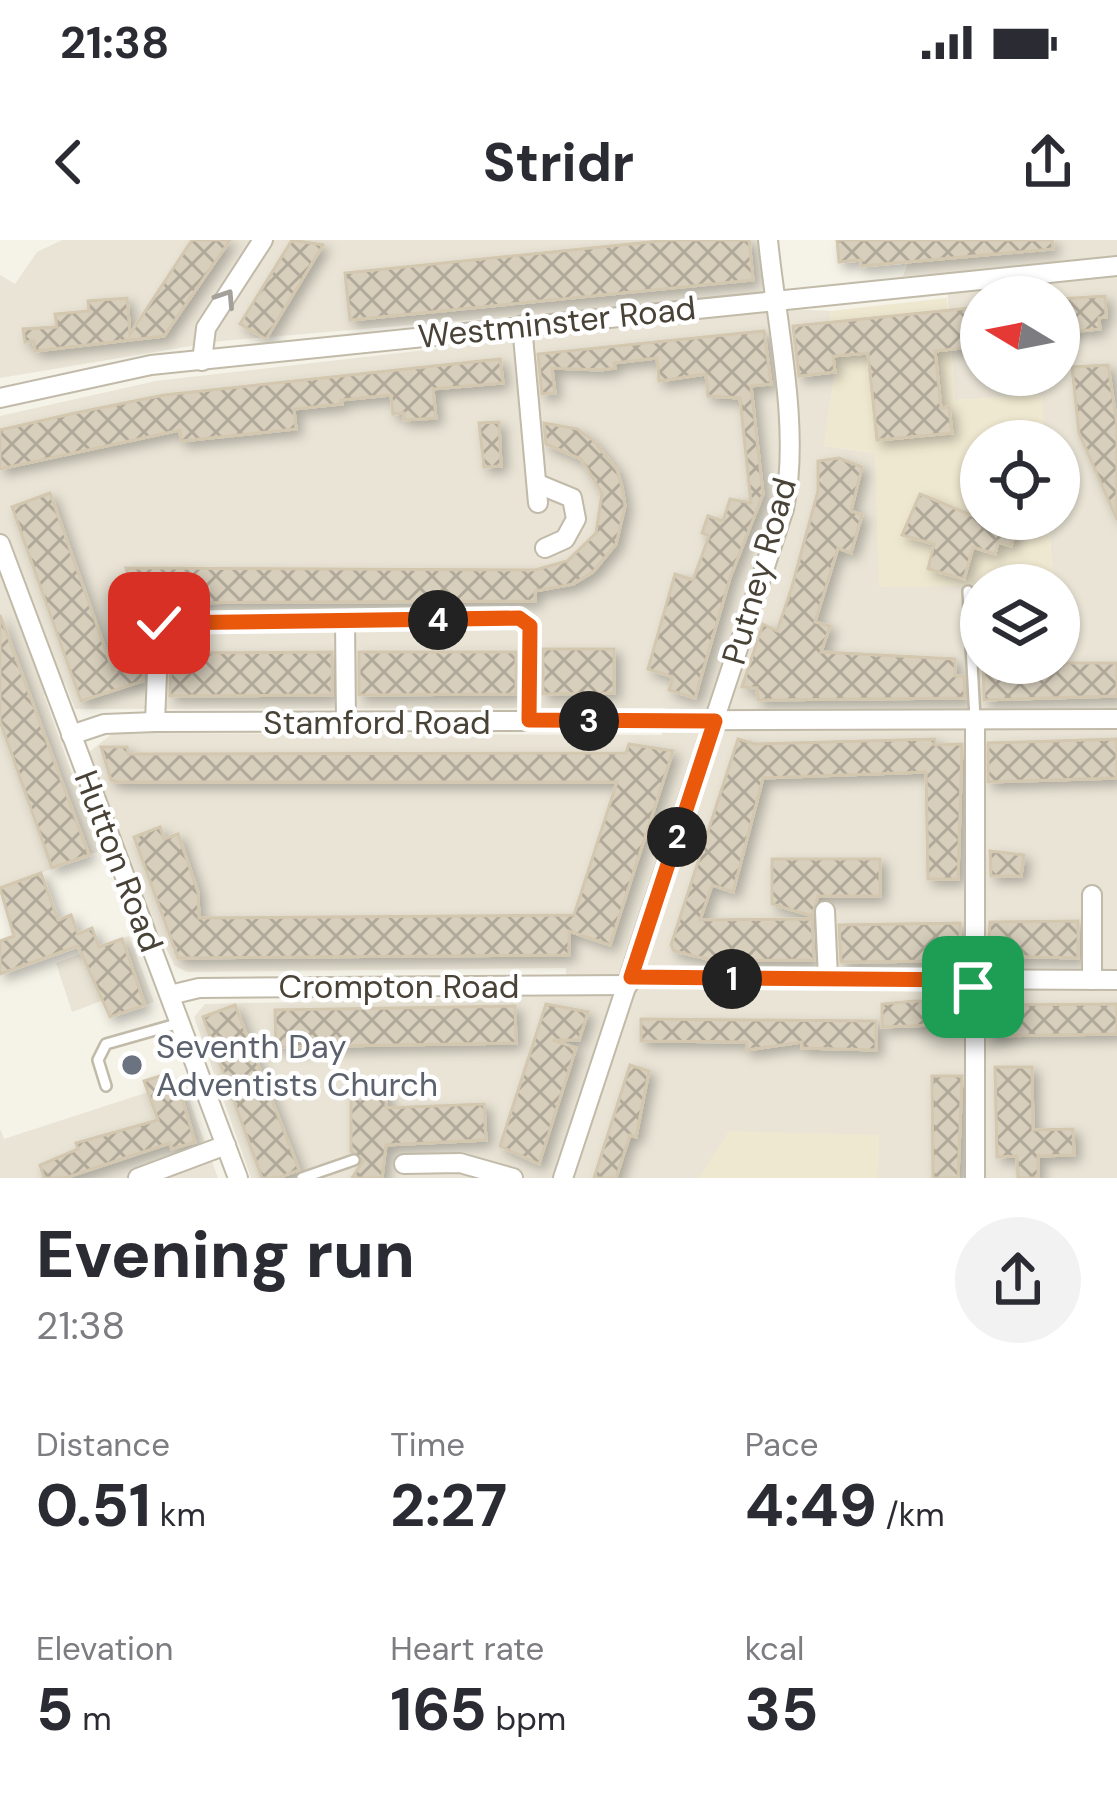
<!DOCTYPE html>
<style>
body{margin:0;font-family:"DM Sans",sans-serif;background:#f2f2f3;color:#2b2b33;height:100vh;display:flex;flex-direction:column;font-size:45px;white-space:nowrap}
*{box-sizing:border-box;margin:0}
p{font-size:39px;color:#7c7c81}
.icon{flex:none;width:66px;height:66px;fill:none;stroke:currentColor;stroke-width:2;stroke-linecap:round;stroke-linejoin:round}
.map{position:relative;height:938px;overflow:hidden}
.details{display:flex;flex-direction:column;background:#fff;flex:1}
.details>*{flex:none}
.needle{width:78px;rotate:280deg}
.tools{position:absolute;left:960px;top:36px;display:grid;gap:24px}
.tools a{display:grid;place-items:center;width:120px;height:120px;border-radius:50%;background:#fff;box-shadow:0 3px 9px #0004;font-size:60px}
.pin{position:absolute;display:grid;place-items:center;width:102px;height:102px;color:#fff;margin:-51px;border-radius:24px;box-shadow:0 6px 18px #0006}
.km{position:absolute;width:60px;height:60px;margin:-30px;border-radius:50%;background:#222;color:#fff;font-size:33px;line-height:60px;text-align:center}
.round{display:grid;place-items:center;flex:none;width:126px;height:126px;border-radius:63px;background:#f2f2f3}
.summary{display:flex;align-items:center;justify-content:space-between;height:204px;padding:0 36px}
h1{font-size:66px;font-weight:800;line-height:90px}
.stats{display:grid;grid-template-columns:repeat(3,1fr);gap:18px;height:204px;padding:12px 36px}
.stats div{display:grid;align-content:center}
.stats b{font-size:60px;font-weight:800}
.stats small{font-size:33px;font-weight:400}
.stats p{font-size:33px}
.status{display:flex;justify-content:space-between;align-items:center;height:84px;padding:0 60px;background:#fff;direction:ltr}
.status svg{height:33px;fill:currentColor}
header{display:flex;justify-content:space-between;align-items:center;height:156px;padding:0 36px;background:#fff;font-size:54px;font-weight:800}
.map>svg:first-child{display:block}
.residential{fill:#e9e4d5;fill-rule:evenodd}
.education{fill:#efe8d0}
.building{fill:url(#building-cross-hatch);stroke:#d3c7af;stroke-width:3;filter:url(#shadow)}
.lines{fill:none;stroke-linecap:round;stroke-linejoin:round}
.service-casing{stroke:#c1baa9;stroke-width:14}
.minor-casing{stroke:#c1baa9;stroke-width:22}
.service{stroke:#fff;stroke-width:9}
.minor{stroke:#fff;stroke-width:18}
.oneway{stroke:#a4a09a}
.route-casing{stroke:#fff;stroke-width:24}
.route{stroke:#ea580c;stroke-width:15}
.worship-dot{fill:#6b7280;stroke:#fff;stroke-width:4.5}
.labels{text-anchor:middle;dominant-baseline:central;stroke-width:9;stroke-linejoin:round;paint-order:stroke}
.street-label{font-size:33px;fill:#494236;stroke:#fff}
.worship-label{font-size:33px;fill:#5b616d;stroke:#fff;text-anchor:start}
</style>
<div class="status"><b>21:38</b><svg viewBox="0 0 49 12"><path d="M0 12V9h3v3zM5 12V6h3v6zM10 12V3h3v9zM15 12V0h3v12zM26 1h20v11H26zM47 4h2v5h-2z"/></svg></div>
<header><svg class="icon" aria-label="back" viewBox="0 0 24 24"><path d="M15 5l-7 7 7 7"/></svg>Stridr<svg class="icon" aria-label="share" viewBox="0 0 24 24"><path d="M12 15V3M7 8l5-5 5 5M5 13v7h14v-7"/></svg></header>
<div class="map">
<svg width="1117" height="938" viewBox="0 0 1117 938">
<defs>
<pattern id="building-cross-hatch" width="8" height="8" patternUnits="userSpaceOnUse" patternTransform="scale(3)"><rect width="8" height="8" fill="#d7cebc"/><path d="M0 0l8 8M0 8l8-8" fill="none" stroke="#b0a99a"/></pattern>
<filter id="shadow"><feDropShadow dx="5.5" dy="5.5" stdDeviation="6" flood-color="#0004"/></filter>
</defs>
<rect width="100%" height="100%" fill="#f5f2e7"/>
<!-- residential -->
<g class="residential">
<path d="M 62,0 L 760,0 L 766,55 L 221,101 L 0,138 L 0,35 L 15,44 L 37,12 Z"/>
<path d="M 917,0 L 1117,0 L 1117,938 L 251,938 L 194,777 L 205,764 L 567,756 L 566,728 L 188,732 L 175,726 L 155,687 L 88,513 L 113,493 L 662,495 L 665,468 L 75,469 L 65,443 L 44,455 L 99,611 L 0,648 L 0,176 L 156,141 L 783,69 L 830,71 L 835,132 L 824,206 L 875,213 L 880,346 L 981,346 L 981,423 L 1059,423 L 1059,345 L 1053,345 L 1049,279 L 1059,279 L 1059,201 L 1045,201 L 1041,155 L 955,160 L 946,33 L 903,36 ZM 981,57 L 1059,57 L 1059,135 L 981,135 Z"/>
<path d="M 129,696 L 154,762 L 110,777 L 104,760 L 72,772 L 56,723 Z"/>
<path d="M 182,841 L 218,938 L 0,938 L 0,889 L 4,899 Z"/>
</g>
<!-- education -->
<g class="education">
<path d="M 947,58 L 955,160 L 1042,155 L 1045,201 L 981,201 L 981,279 L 1049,279 L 1053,345 L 879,347 L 875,213 L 824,206 L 835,132 L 830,71 Z"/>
<path d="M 729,891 L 879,895 L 878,938 L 699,938 Z"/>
</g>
<!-- building -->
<g class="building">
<path d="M 192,0 L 230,0 L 164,96 L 35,111 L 34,101 L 25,102 L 23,89 L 57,87 L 55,74 L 89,71 L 88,61 L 127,58 L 130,94 Z"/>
<path d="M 292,0 L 323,5 L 266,99 L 240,84 Z"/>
<path d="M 670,0 L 749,0 L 753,40 L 350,80 L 345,33 Z"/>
<path d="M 837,0 L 1052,0 L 1053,9 L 861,26 L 861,20 L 839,22 Z"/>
<path d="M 1105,56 L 1106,77 L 1099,78 L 1100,89 L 1059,93 L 1059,59 Z"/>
<path d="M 981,67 L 981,106 L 935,111 L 941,168 L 949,167 L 952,193 L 877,200 L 868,113 L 833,116 L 835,132 L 799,136 L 793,86 Z"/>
<path d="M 764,91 L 771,144 L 751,146 L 763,254 L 730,338 L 695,458 L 669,450 L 673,437 L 648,429 L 675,334 L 693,340 L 709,296 L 702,293 L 708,276 L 723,281 L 730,259 L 751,263 L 740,158 L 708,156 L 706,134 L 659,141 L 657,118 L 614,123 L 615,128 L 601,130 L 552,128 L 555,153 L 542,154 L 538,114 Z"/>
<path d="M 500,119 L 503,143 L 433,149 L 436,178 L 404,180 L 404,173 L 393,174 L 391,155 L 341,160 L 342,164 L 294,169 L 296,189 L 181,201 L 180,190 L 0,229 L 0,190 L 75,173 L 164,155 Z"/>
<path d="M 1108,125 L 1117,185 L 1117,280 L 1079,193 L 1072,127 Z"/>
<path d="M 499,182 L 501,226 L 484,227 L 479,183 Z"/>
<path d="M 544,183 L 577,189 L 593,200 L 617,230 L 622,247 L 625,266 L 616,304 L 593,332 L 573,344 L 535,351 L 535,361 L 135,363 L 126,328 L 535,330 L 567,321 L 596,293 L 602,253 L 581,219 L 546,204 Z"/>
<path d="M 839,218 L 862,227 L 851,271 L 862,275 L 851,313 L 838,308 L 815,382 L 830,386 L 821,412 L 955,419 L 955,436 L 964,436 L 965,458 L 758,460 L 757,448 L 742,447 L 763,384 L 777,391 L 791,350 L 818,251 L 818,221 Z"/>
<path d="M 50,253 L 113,431 L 144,419 L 143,441 L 81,461 L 12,267 Z"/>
<path d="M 920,254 L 981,279 L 1017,286 L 1011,306 L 998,302 L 995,314 L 973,307 L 964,339 L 928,329 L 934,304 L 902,295 Z"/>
<path d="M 0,375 L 89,615 L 52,628 L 0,481 Z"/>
<path d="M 543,409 L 614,409 L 614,453 L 543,454 Z"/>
<path d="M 332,412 L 332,455 L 170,456 L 171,413 Z"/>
<path d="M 359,412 L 516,412 L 516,454 L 359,455 Z"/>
<path d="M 983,423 L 1117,423 L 1117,456 L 984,460 Z"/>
<path d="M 738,499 L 755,504 L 935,499 L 935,505 L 962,504 L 958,639 L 928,639 L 926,532 L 763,538 L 733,652 L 712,645 L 700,680 L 812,679 L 814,720 L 715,721 L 674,711 L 671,705 Z"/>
<path d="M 1117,499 L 1117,538 L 988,542 L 988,503 Z"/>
<path d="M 629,504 L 673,511 L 610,705 L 569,691 L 569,715 L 178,718 L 134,597 L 160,587 L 164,599 L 178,594 L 198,652 L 199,678 L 574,675 L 617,542 L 117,542 L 111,540 L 101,507 L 127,507 L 128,514 L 626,513 Z"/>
<path d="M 990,611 L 1024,615 L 1021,636 L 991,636 Z"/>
<path d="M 772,619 L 880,619 L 880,656 L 818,656 L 812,676 L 772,664 Z"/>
<path d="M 41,633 L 58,680 L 71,675 L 78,694 L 92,688 L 99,707 L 122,699 L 145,765 L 110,777 L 78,706 L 0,734 L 0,701 L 14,696 L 0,648 Z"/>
<path d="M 1078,681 L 1078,718 L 988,716 L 990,682 Z"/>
<path d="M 960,683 L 960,721 L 841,722 L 839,685 Z"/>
<path d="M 914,761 L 962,762 L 962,784 L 882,787 L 882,764 Z"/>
<path d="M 546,764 L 588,772 L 579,800 L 553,800 L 576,808 L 539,924 L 500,906 Z"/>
<path d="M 1117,764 L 1117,794 L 988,796 L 988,765 Z"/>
<path d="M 235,765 L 299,930 L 278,938 L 262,938 L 203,777 Z"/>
<path d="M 515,766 L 516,803 L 276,807 L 275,770 Z"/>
<path d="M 641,779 L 876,781 L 876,810 L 802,808 L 802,802 L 747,810 L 747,802 L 641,801 Z"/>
<path d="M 630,825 L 649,831 L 636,897 L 630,895 L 616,938 L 594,938 Z"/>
<path d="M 995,827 L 1032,827 L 1033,890 L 1073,889 L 1074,915 L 1038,916 L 1038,938 L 1018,938 L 1017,916 L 997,917 Z"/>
<path d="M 160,836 L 164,847 L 173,843 L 179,848 L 195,902 L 172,909 L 170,903 L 65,938 L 44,938 L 40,925 L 78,909 L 76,903 L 158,880 L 144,841 Z"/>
<path d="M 932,836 L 962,836 L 958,938 L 933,938 Z"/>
<path d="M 351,847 L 386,847 L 386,868 L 484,864 L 486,900 L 386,905 L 382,938 L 352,938 L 363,921 L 351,911 Z"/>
</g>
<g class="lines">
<!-- service casing -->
<g class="service-casing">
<g id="service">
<path d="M 968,351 L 975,478"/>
<path d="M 106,846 L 98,820 L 106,804 L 180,783"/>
<path d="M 302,938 L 354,920"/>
</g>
</g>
<!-- minor casing -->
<g class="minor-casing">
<g id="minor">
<path d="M 522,85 L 538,263"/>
<path d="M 202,121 L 206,88 L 263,0"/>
<path d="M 0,158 L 151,125 L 1117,26"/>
<path d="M 538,244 L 572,258 L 576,279 L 565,299 L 545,308"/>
<path d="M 0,304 L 238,938"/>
<path d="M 345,381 L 346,483"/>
<path d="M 975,479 L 975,938"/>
<path d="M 155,482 L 159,383 L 519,378 L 530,386 L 529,480"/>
<path d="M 71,495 L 104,484 L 155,482 L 1117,479"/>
<path d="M 1092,655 L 1092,740"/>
<path d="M 825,671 L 828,738"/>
<path d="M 631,737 L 1117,740"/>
<path d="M 170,755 L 199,748 L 628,745"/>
<path d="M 404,924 L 460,923 L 513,938"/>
<path d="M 138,938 L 226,905"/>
<path d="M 563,938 L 784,269 C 801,189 776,82 768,0"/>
</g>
</g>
<!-- service -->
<use href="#service" class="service"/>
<!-- minor -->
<use href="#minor" class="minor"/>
</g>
<!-- one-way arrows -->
<defs><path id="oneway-chevron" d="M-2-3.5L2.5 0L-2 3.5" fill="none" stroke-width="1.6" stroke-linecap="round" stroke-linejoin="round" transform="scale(3)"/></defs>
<use class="oneway" href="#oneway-chevron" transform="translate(226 58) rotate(-57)"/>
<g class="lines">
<!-- route casing -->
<g class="route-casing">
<path id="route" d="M 159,383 L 519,378 L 530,386 L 529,480 L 715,481 L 631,737 L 973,740 L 973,747"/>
</g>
<!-- route -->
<use href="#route" class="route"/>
</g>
<!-- markers -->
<circle class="worship-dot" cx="132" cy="825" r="12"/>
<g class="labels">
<!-- street labels -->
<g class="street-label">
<text transform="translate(557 82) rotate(-6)">Westminster Road</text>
<text transform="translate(759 331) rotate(-74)">Putney Road</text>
<text x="377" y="482">Stamford Road</text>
<text transform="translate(119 621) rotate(69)">Hutton Road</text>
<text x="399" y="746">Crompton Road</text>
</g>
<!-- worship labels -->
<g class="worship-label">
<text x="156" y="806">Seventh Day<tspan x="156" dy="38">Adventists Church</tspan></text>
</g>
</g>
</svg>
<div class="tools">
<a><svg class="needle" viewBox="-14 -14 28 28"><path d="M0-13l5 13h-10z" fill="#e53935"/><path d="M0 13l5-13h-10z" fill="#7c7c81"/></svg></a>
<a><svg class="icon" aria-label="locate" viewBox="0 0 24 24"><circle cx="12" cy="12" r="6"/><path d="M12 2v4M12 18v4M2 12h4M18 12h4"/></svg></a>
<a><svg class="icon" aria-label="layers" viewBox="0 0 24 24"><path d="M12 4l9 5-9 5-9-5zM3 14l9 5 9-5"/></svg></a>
</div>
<div class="pin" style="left:973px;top:747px;background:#1e9e55"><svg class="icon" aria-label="arrive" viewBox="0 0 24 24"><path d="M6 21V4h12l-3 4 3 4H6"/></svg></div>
<div class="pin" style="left:159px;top:383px;background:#d93025"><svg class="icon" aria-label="check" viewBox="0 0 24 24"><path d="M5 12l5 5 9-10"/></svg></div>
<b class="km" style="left:732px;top:739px">1</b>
<b class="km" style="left:677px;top:597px">2</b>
<b class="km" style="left:589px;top:481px">3</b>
<b class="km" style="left:438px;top:380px">4</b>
</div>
<section class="details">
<div class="summary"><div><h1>Evening run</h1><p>21:38</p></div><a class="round"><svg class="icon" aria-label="share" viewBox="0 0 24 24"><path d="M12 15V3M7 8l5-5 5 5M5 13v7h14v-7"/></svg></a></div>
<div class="stats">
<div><p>Distance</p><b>0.51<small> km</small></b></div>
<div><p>Time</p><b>2:27</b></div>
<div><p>Pace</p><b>4:49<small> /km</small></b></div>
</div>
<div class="stats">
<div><p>Elevation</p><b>5<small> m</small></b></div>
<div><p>Heart rate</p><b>165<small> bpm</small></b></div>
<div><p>kcal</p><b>35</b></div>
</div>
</section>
